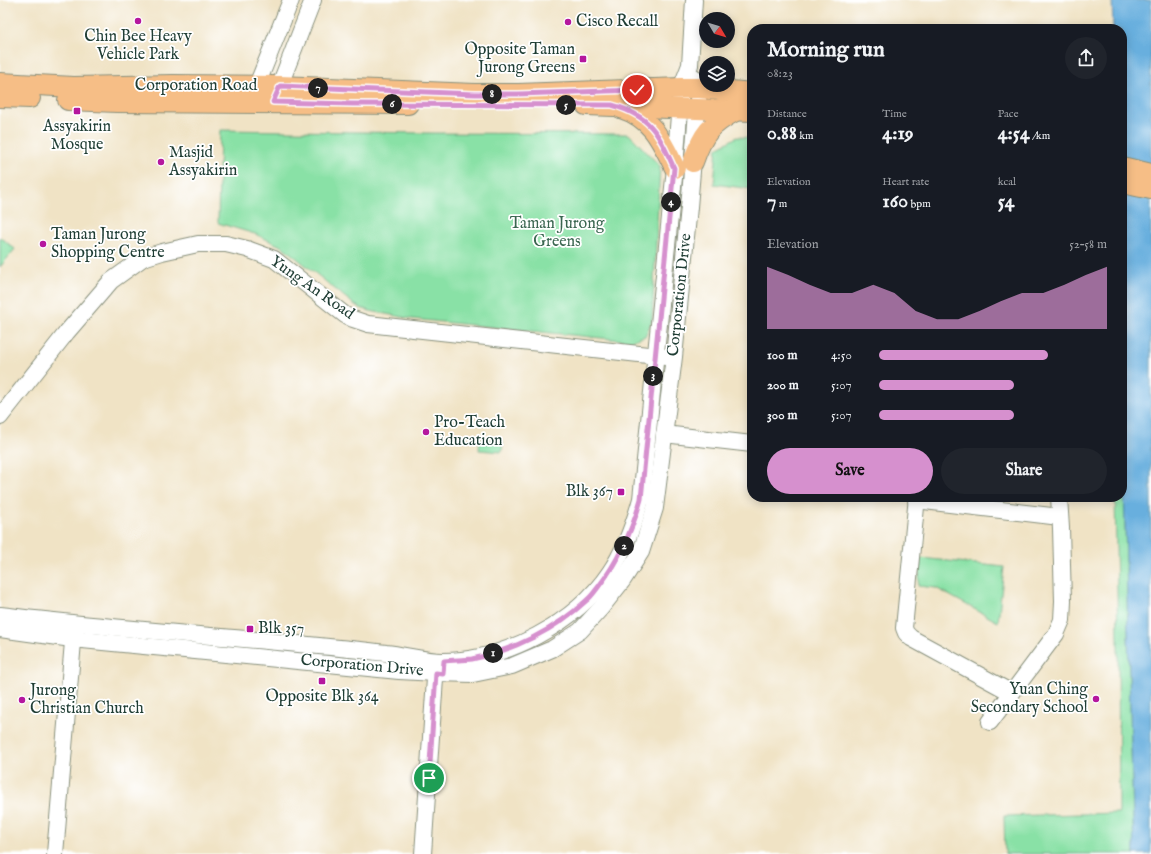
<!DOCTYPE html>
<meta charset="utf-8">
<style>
body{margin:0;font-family:"IM FELL English",serif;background:#20242c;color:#f1f3f6;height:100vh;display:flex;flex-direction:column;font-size:15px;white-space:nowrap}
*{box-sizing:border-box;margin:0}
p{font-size:13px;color:#9ea1a6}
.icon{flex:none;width:22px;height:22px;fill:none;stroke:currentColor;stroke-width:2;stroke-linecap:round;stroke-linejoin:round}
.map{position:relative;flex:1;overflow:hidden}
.sheet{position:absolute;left:747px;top:24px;width:380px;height:478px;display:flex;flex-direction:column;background:#171b24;border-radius:16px;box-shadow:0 2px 10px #0003}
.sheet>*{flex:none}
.needle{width:26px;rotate:128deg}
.fabs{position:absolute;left:699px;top:12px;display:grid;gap:8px}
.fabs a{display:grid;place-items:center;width:36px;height:36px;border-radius:50%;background:#171b24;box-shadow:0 2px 10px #0003;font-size:20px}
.pin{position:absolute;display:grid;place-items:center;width:34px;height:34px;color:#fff;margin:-17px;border:2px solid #fff;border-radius:50%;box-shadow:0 1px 4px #0007}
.km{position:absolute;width:20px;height:20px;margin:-10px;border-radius:50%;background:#222;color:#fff;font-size:11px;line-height:20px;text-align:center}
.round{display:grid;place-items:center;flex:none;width:42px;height:42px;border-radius:21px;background:#20242c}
.overview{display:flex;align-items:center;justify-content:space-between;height:68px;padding:0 20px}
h1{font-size:22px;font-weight:800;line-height:30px}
.figures{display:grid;grid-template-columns:repeat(3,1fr);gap:6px;height:68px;padding:4px 20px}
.figures div{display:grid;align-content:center}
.figures b{font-size:20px;font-weight:800}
.figures small{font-size:11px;font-weight:400}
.figures p{font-size:11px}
.chart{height:112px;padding:8px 20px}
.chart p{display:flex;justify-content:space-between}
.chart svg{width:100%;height:72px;margin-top:4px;fill:#d690ce;opacity:.7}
.primary-button{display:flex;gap:8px;margin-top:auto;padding:8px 20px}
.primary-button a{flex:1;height:46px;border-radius:24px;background:#d690ce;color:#111;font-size:16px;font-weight:800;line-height:46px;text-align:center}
.primary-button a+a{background:#20242c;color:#f1f3f6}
ul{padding:0 20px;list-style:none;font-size:13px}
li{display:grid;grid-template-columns:64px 48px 1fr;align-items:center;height:30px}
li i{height:10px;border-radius:5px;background:#d690ce}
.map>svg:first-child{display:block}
.green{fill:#89e1a6;stroke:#548f6d}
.water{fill:#67afde;stroke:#437689}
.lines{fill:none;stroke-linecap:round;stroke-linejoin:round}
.minor-casing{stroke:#88907c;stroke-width:18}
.major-casing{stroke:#88907c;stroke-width:22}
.minor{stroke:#fff;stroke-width:16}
.major{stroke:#f6be86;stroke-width:20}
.route-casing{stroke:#fff;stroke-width:8}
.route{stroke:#d690ce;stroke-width:5}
.poi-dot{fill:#b5179e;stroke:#fff;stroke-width:1.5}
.labels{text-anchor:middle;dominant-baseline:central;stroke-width:3.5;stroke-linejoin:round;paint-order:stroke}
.poi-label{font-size:16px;fill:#1f3d34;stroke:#fff;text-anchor:start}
.street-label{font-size:16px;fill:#1f3d34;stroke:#fff}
.park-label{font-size:16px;fill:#3a6650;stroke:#fff}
</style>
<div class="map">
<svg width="1151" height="854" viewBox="0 0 1151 854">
<rect width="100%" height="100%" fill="#fff"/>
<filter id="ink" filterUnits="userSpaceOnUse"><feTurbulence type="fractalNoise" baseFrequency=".025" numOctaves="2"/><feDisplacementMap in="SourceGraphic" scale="8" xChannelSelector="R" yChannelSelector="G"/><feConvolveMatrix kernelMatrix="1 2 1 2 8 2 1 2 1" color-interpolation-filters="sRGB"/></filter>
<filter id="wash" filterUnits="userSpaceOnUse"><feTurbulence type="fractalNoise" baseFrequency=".012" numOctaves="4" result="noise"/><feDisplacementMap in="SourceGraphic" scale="16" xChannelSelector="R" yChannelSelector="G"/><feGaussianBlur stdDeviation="0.9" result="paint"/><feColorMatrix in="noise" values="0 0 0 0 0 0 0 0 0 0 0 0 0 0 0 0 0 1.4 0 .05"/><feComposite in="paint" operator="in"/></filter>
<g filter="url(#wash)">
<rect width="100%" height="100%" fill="#f0e3c5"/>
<!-- green -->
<g class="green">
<path d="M 220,130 L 424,133 L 629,134 L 660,166 L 652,321 L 645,336 L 631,341 L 412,319 L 370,311 L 360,308 L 351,302 L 283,247 L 255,234 L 218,223 Z"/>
<path d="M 737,137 L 752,138 L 752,189 L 714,184 L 717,148 Z"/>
<path d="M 0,237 L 15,249 L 0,267 Z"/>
<path d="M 1122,413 L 1134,854 L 1005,854 L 1004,816 L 1119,813 L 1118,638 L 1115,497 L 1122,497 Z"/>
<path d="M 480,439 L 503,441 L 502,452 L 479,450 Z"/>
<path d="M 921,558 L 1004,567 L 998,622 L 936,588 L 918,586 Z"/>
</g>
<!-- water -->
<path class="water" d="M 1112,0 L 1151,0 L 1151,854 L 1134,854 L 1122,413 L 1122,29 L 1113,29 Z"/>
</g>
<g filter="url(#ink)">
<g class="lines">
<!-- minor casing -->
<g class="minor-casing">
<g id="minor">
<path d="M 253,95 L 291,0"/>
<path d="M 276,95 L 313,0"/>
<path d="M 0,417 L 67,332 L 111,281 L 143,258 L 162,252 L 198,244 L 226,244 L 247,249 L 274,259 L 345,315 L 353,319 L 368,324 L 666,357"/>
<path d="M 664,434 L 752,444"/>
<path d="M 917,497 L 904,628 L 906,633 L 911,638 L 1012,693"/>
<path d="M 916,500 L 1060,517"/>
<path d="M 0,615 C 89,626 178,633 267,641 C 307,645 347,648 386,653 C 405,655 424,661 443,661 C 505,661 576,623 610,572 C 625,550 634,524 641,499 L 675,168 L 681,88 L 690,65 L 694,0"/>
<path d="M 0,629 L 72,639 L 399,671 L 436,673 L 473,674 L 512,666 L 552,649 L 580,631 L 601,608 L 623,580 L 641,552 L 655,508 L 674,357 L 689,207 L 699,88 L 694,77"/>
<path d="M 990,722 L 1056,634 L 1062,620 L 1063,601 L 1061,528 L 1059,497"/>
<path d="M 55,854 L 74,630"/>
<path d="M 423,854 L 436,664"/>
</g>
</g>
<!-- major casing -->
<g class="major-casing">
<g id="major">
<path d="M 0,83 L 74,87 L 173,85 L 280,86 L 475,94 L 518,94 L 681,88 L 699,88 L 752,93"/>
<path d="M 0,97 L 30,98"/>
<path d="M 68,100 L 117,102 L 408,104"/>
<path d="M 586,105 L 752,111"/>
<path d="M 621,108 C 652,118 661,140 675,168"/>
<path d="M 693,162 C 703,133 710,125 737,110"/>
<path d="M 1122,167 L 1151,174"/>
<path d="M 1122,183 L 1151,189"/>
</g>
</g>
<!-- minor -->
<use href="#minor" class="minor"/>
<!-- major -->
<use href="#major" class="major"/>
</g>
</g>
<g class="lines" filter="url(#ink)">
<!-- route casing -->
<g class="route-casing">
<path id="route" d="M 429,778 L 436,673 L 443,674 L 444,661 C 453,660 463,660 472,659 C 514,650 555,630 587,600 C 592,596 595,591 599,586 C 619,560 632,531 641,499 L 674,168 C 658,133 651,116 612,105 L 352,104 L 273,102 L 280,86 L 475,94 L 518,94 L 637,90"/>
</g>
<!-- route -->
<use href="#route" class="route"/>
</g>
<!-- markers -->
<g class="poi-dot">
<circle cx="138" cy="21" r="4"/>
<circle cx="568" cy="22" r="4"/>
<rect x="579" y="55" width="8" height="8" rx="2"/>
<rect x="73" y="107" width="8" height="8" rx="2"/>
<circle cx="161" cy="162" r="4"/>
<circle cx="43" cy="244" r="4"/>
<circle cx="426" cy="432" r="4"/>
<rect x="617" y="488" width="8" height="8" rx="2"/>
<rect x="246" y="625" width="8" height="8" rx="2"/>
<rect x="318" y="677" width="8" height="8" rx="2"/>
<circle cx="1096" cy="699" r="4"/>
<circle cx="22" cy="700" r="4"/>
</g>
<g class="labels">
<!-- poi labels -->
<g class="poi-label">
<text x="576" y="22">Cisco Recall</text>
<text x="138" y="37" text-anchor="middle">Chin Bee Heavy<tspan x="138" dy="18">Vehicle Park</tspan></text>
<text x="575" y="50" text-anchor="end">Opposite Taman<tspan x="575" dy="18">Jurong Greens</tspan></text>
<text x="77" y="127" text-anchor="middle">Assyakirin<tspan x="77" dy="18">Mosque</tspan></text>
<text x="169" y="153">Masjid<tspan x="169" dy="18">Assyakirin</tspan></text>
<text x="51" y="235">Taman Jurong<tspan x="51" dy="18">Shopping Centre</tspan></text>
<text x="434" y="423">Pro-Teach<tspan x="434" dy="18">Education</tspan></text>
<text x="613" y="492" text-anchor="end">Blk 367</text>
<text x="258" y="629">Blk 357</text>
<text x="1088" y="690" text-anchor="end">Yuan Ching<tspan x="1088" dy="18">Secondary School</tspan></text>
<text x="30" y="691">Jurong<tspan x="30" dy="18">Christian Church</tspan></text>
<text x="322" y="697" text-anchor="middle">Opposite Blk 364</text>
</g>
<!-- street labels -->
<g class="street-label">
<text x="196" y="86">Corporation Road</text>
<text transform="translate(312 288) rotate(35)">Yung An Road</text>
<text transform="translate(680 295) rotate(-84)">Corporation Drive</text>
<text transform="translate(362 666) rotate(5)">Corporation Drive</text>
</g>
<!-- park labels -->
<g class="park-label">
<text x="557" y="224">Taman Jurong<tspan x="557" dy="18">Greens</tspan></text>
</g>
</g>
</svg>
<div class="fabs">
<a><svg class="needle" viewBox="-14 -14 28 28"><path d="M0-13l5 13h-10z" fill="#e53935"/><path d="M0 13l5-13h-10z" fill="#9ea1a6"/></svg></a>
<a><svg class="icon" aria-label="layers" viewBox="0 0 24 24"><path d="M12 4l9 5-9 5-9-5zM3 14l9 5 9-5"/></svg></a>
</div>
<div class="pin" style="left:429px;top:778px;background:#1e9e55"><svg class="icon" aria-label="arrive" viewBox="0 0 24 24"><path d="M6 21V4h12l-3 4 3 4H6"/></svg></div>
<div class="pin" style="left:637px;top:90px;background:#d93025"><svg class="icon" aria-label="check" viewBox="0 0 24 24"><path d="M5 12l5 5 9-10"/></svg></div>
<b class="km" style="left:493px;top:653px">1</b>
<b class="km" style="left:624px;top:546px">2</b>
<b class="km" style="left:653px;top:376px">3</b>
<b class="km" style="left:671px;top:202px">4</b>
<b class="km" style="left:566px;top:105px">5</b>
<b class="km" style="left:392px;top:104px">6</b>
<b class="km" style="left:318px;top:88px">7</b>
<b class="km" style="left:492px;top:94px">8</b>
<section class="sheet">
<div class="overview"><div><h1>Morning run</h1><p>08:23</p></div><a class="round"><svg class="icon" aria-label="share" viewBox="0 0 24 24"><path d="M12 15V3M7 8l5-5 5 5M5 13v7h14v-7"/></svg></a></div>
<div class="figures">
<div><p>Distance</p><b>0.88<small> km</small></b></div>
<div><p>Time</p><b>4:19</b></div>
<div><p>Pace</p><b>4:54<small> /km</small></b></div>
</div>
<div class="figures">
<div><p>Elevation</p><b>7<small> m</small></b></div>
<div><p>Heart rate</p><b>160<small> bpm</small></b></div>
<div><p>kcal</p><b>54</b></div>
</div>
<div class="chart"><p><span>Elevation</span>52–58 m</p>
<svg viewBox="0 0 160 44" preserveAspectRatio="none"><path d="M0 44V6L10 11L20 17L30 22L40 22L50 17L60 22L70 33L80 38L90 38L100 33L110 27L120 22L130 22L140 17L150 11L160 6V44z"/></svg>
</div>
<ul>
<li><b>100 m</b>4:50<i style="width:74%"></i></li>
<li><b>200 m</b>5:07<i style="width:59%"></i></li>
<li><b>300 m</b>5:07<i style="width:59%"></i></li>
</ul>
<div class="primary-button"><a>Save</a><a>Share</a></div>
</section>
</div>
